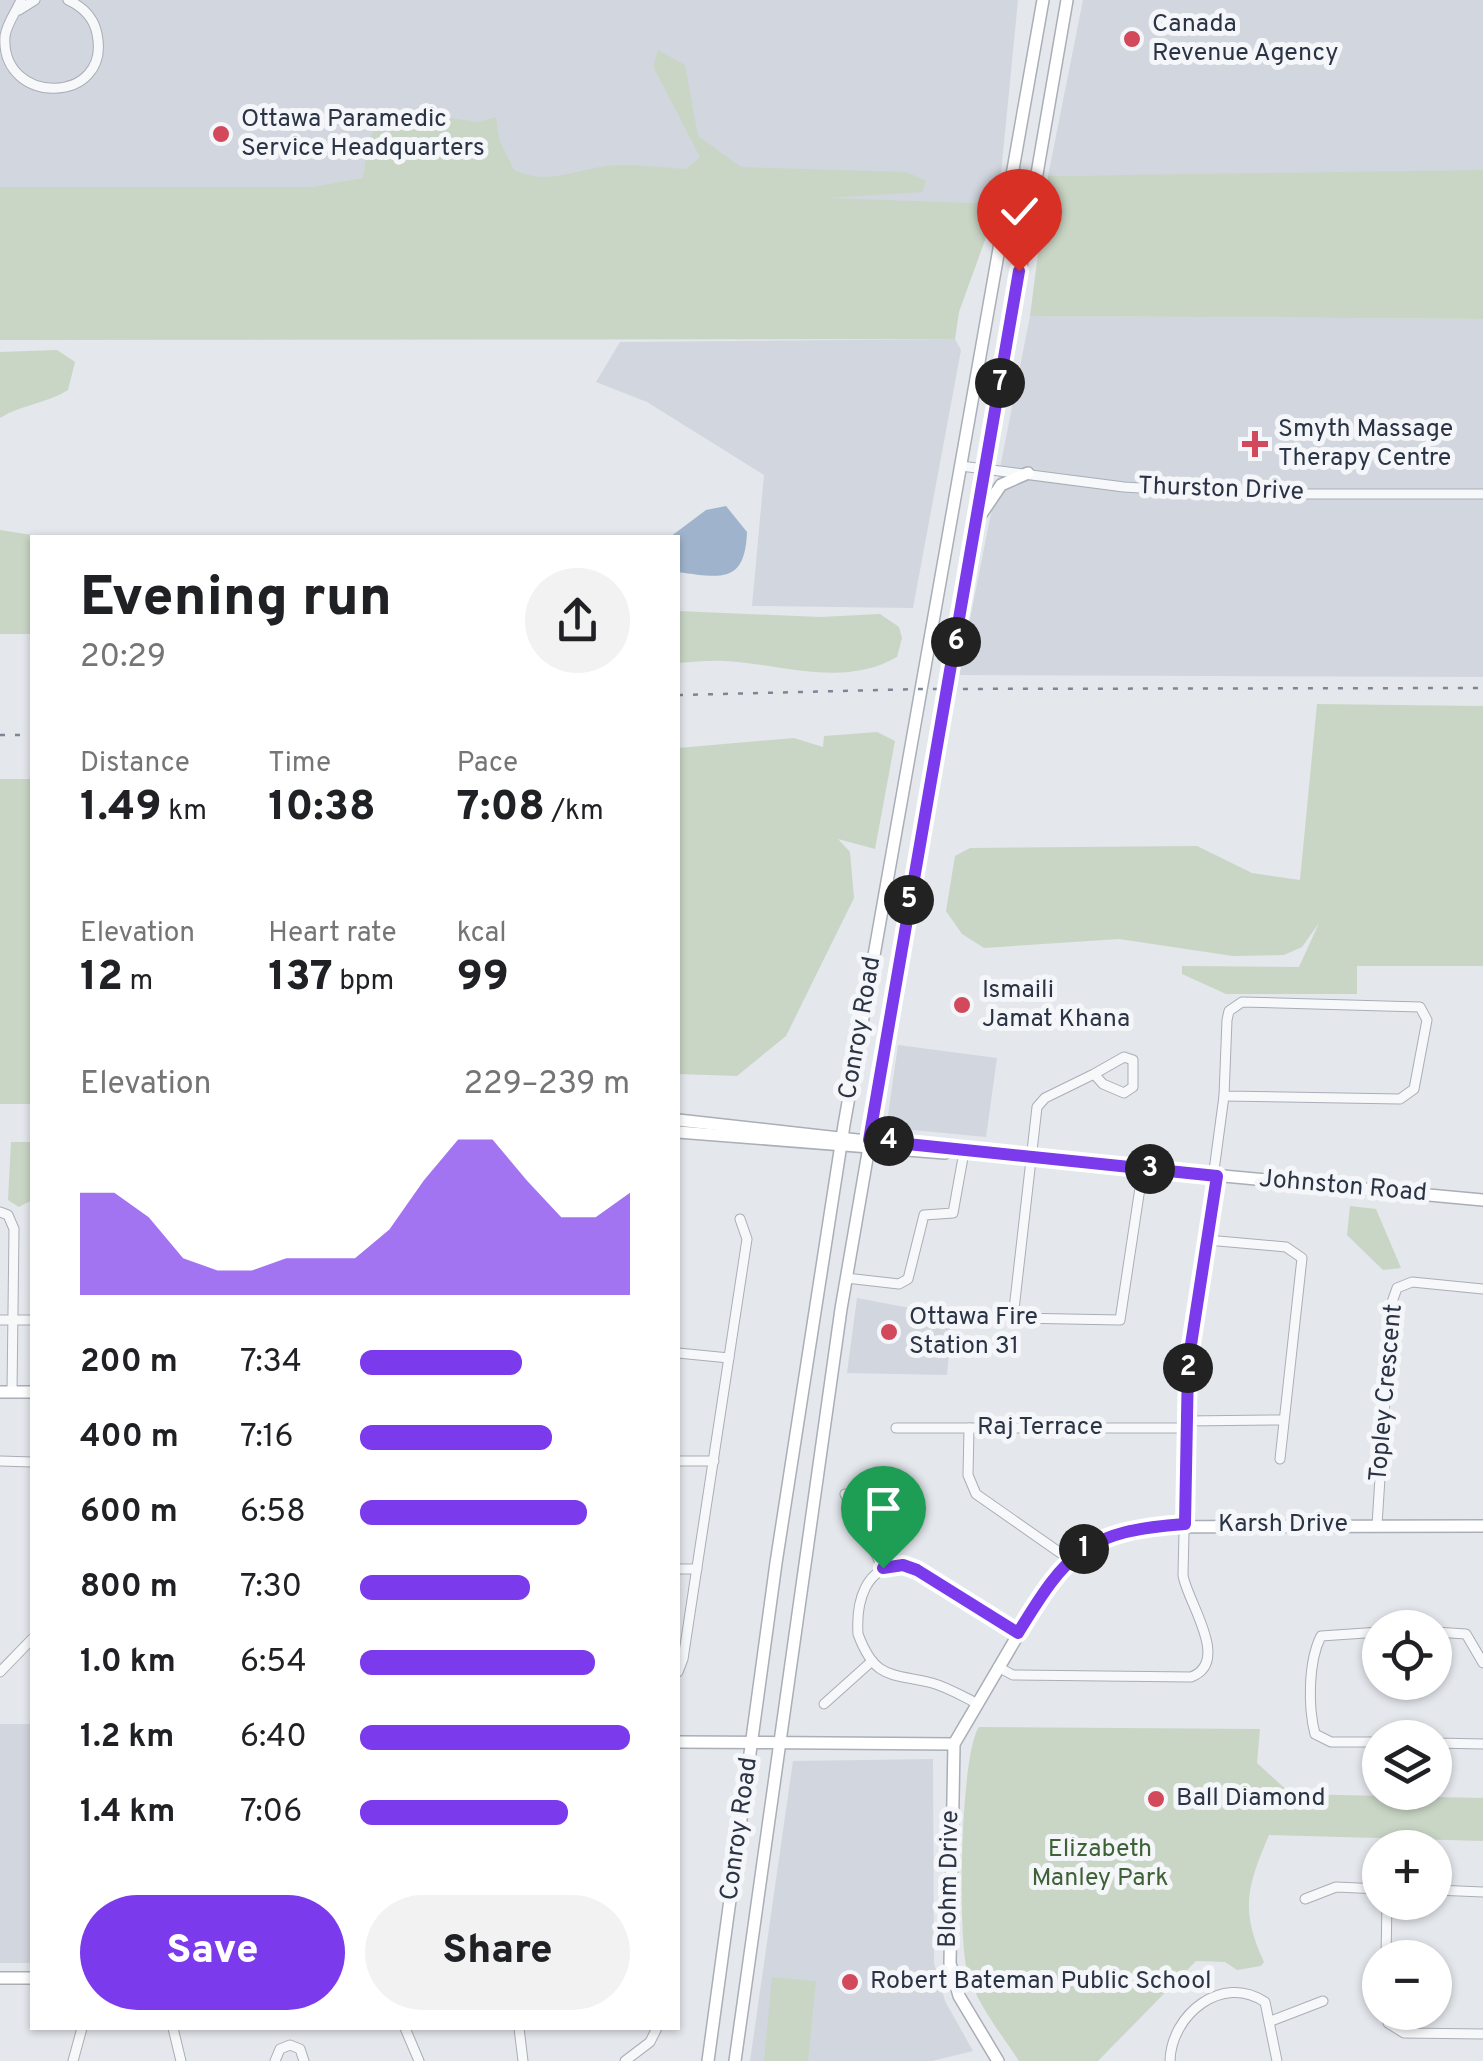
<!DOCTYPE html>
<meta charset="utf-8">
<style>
body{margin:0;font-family:Overpass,sans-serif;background:#f2f2f2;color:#202124;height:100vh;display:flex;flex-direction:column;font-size:38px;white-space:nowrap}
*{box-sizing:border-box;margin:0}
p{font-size:32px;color:#757577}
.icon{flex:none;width:55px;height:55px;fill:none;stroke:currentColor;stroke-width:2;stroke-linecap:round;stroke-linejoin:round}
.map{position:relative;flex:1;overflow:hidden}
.sheet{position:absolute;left:30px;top:535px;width:650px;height:1495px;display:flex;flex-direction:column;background:#fff;border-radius:0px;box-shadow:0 2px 8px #0004}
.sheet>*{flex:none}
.controls{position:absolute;left:1362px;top:1610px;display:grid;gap:20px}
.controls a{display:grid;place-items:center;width:90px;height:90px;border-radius:50%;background:#fff;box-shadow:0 2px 8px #0004;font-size:50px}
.pin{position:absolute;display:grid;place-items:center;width:85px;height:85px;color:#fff;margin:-102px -42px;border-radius:50% 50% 50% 0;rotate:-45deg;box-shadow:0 0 10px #0007}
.pin .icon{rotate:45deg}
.km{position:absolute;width:50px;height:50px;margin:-25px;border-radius:50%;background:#222;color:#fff;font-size:28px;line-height:50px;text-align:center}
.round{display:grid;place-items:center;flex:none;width:105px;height:105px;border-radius:52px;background:#f2f2f2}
.overview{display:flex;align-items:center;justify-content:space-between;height:170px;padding:0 50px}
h1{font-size:55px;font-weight:800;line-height:75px}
.metrics{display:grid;grid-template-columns:repeat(3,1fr);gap:15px;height:170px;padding:10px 50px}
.metrics div{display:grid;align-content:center}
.metrics b{font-size:42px;font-weight:800}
.metrics small{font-size:28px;font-weight:400}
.metrics p{font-size:28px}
.chart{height:280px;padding:20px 50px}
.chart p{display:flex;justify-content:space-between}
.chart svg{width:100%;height:180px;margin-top:10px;fill:#7c3aed;opacity:.7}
.action{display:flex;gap:20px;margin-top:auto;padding:20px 50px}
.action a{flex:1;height:115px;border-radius:60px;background:#7c3aed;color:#fff;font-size:40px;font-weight:800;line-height:115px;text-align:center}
.action a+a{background:#f2f2f2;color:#202124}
ul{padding:0 50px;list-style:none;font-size:32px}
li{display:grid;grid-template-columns:160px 120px 1fr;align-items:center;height:75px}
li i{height:25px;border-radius:12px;background:#7c3aed}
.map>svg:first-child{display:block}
.built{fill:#d2d6de}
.green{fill:#c9d6c5}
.water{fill:#9fb4cc}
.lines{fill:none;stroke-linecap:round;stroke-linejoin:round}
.street-casing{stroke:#a9aeb7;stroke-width:11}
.secondary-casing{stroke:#a9aeb7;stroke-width:14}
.street{stroke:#f7f8fa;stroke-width:9}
.secondary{stroke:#fff;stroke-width:11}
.rail{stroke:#7d8696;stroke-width:2.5;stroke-dasharray:5 10;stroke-linecap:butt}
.route-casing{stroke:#fff;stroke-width:20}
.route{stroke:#7c3aed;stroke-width:12}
.poi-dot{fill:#d1495b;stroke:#f4f6f9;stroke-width:4}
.labels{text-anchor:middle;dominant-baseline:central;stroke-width:10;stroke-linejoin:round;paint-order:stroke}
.poi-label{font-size:25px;fill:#2b3445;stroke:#f4f6f9;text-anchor:start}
.street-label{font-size:25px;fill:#2b3445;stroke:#f4f6f9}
.park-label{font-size:25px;fill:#3f6138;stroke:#f4f6f9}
</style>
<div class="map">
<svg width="1483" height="2061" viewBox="0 0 1483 2061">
<rect width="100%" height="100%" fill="#e4e7ec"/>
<!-- built -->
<g class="built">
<path d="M 0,0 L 1018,0 L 998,204 L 0,190 Z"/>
<path d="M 1083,0 L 1483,0 L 1483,173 L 1048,176 Z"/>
<path d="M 1030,316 L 1483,319 L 1483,677 L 959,675 Z"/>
<path d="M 955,339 L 961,350 L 913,608 L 752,606 L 764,475 L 647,402 L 596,382 L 620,342 Z"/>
<path d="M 898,1045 L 997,1058 L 986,1137 L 892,1128 L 887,1122 Z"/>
<path d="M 857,1298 L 952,1316 L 947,1375 L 847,1373 Z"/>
<rect x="0" y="1724" width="32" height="239"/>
<path d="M 933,1759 L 934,1963 L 945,2001 L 973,2051 L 932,2061 L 750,2061 L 793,1761 Z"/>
</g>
<!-- green -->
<g class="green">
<path d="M 658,50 L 685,65 L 698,136 L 741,167 L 906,172 L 926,181 L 922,192 L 829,198 L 998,204 L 959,312 L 955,339 L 0,340 L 0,187 L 313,187 L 363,178 L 368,144 L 379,120 L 435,116 L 479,122 L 496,117 L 499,139 L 514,170 C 547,185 573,171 606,166 C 631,163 661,168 686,169 L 700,157 L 653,66 Z"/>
<path d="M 1483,170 L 1483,319 L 1030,316 L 1048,176 Z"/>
<path d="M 57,350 L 75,362 L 68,390 C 46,404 22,404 0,418 L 0,352 Z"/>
<path d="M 0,530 L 45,537 L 32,538 L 32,634 L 0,634 Z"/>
<path d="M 678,611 L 820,617 L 880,614 L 899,627 L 902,638 L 897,657 C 843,688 783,664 725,661 C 710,660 693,662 678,663 Z"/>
<path d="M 1317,704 L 1483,706 L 1483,966 L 1357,966 L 1357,994 L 1226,994 L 1182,974 L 1182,966 L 1299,967 L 1319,923 L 1302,947 L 1284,955 L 1233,956 L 1119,939 L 984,948 L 962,934 L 946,911 L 955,856 L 970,848 L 1197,846 L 1252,873 L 1300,880 Z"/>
<path d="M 877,732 L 895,741 L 875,849 L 838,839 L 850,852 L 854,898 L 786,1036 L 737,1076 L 678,1074 L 678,748 L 794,738 L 823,747 L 824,736 Z"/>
<rect x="0" y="779" width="32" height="325"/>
<path d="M 11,1142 L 32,1142 L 32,1200 L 19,1207 L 8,1200 Z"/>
<path d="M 1350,1206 L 1376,1209 L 1401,1268 L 1383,1270 L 1347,1235 Z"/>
<path d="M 979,1727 L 1260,1729 L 1257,1763 L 1291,1794 L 1483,1798 L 1483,1841 L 1269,1835 C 1248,1885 1239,1908 1264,1962 L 1261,1966 L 1237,1970 L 1225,1962 L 1196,1961 L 1098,2061 L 1019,2061 C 1000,2032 979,2007 968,1974 C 957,1940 960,1755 979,1727 Z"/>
<path d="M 772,1977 L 816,1981 L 808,2061 L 764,2061 Z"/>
</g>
<!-- water -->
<path class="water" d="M 726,506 L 747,532 C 745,584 721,578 678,572 L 678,538 L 670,537 L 706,510 Z"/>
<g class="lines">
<!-- street casing -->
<g class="street-casing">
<g id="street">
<path d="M 21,0 C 16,12 7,23 5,36 C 0,107 112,105 97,34 C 94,18 83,7 68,0"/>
<path d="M 19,10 L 35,0"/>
<path d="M 961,466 L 1124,487 L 1235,494 L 1483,494"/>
<path d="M 1242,1002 L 1420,1007 L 1427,1020 L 1414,1089 L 1400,1099 L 1224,1096 L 1227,1020 L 1229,1011 Z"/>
<path d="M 1094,1074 L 1124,1057 L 1133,1060 L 1133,1087 L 1124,1093 L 1103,1084 L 1094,1074 L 1045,1098 L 1037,1107 L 1013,1318 L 1120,1320 L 1143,1168"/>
<path d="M 0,1212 L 8,1215 L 14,1229 L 12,1392"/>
<path d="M 1207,1240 L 1286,1247 L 1302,1258 L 1280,1459"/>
<path d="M 846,1278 L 899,1284 L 908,1279 L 924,1215 L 953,1213 L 964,1152"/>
<path d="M 0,1320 L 32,1320"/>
<path d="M 678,1353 L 729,1358"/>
<path d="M 1185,1421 L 1282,1420"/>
<path d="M 896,1428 L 1184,1428"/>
<path d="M 969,1428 L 968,1475 L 976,1494 L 1069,1559"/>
<path d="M 0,1461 L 32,1462"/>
<path d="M 678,1461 L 714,1461"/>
<path d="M 845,1494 L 883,1568"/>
<path d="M 1377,1525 L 1391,1305 L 1397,1288 L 1412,1282 L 1483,1289"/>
<path d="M 678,1569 L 697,1569"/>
<path d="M 1380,1632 L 1321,1636 C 1308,1662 1308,1707 1315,1734 L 1331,1742 L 1380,1742"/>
<path d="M 1435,1632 L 1466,1634 L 1483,1663"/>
<path d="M 998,1667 L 1013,1675 L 1191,1677 C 1232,1662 1186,1600 1183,1575 L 1188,1364 L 1224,1096"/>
<path d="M 0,1672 L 32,1639"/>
<path d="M 678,1672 L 683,1659 L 747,1239 L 740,1219"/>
<path d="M 976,1703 C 962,1696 947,1687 932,1683 C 891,1673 875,1680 858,1634 C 856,1602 865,1565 903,1565 L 1017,1633"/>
<path d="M 824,1704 L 872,1661"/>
<path d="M 1435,1743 L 1483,1744"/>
<path d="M 1435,1890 L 1483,1892"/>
<path d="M 1305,1899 L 1336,1887 L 1380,1889"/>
<path d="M 1386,1958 L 1387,1902"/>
<path d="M 1387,2012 L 1388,2023 L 1404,2033 L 1483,2034"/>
<path d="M 1271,2021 L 1323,2001"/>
<path d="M 173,2028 L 181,2061"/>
<path d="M 405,2028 L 419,2061"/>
<path d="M 519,2028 L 523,2061"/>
<path d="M 73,2061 L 82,2028"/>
<path d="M 275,2061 L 280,2049 L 290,2045 L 300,2049 L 304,2061"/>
<path d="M 625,2061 L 650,2042 L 657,2028"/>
<path d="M 1170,2061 C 1171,2015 1222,1973 1265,2002 L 1277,2061"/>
</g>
</g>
<!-- secondary casing -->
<g class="secondary-casing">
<g id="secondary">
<path d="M 982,513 L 1001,485 L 1028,473"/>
<path d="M 678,1120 L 964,1152 L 1483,1200"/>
<path d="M 678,1132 L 945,1153"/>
<path d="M 0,1392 L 32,1392"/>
<path d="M 678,1742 L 954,1744"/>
<path d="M 0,1978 L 32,1978"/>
<path d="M 708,2061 L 776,1563 L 844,1125 L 1043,0"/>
<path d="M 735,2061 L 841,1309 L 1067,0"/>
<path d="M 998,2061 L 959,1996 L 950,1963 L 954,1744 L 1049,1582 C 1075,1553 1100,1537 1138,1527 L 1483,1526"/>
</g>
</g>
<!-- street -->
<use href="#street" class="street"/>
<!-- secondary -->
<use href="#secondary" class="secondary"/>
<!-- rail -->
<g class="rail">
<path d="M 678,695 L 921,689 L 1483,688"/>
<path d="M 0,735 L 32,735"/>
</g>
</g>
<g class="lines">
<!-- route casing -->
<g class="route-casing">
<path id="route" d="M 883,1568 L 903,1565 L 917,1570 L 1018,1633 C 1068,1551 1086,1531 1185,1524 L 1188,1364 L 1217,1176 L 869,1140 L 1019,271"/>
</g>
<!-- route -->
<use href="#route" class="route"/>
</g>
<!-- markers -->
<g class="poi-dot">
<circle cx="1132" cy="39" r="10"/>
<circle cx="221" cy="134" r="10"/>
<path d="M1250 429h10v10h10v10h-10v10h-10v-10h-10v-10h10z"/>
<circle cx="962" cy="1005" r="10"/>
<circle cx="889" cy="1332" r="10"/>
<circle cx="1156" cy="1799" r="10"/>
<circle cx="850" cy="1982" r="10"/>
</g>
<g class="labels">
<!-- poi labels -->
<g class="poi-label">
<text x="1152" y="25">Canada<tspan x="1152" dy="29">Revenue Agency</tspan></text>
<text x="241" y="120">Ottawa Paramedic<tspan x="241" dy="29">Service Headquarters</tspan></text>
<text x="1278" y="430">Smyth Massage<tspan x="1278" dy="29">Therapy Centre</tspan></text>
<text x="982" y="991">Ismaili<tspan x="982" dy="29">Jamat Khana</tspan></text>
<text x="909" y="1318">Ottawa Fire<tspan x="909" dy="29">Station 31</tspan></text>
<text x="1176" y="1799">Ball Diamond</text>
<text x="870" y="1982">Robert Bateman Public School</text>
</g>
<!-- street labels -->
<g class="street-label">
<text transform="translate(1221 490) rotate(2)">Thurston Drive</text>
<text transform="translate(861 1028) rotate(-80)">Conroy Road</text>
<text transform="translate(1343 1187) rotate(5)">Johnston Road</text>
<text transform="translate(1387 1393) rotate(-85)">Topley Crescent</text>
<text x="1040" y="1428">Raj Terrace</text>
<text x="1283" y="1525">Karsh Drive</text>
<text transform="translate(740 1829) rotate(-82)">Conroy Road</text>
<text transform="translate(950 1879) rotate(-89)">Blohm Drive</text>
</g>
<!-- park labels -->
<g class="park-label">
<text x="1100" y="1850">Elizabeth<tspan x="1100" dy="29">Manley Park</tspan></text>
</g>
</g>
</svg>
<div class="controls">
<a><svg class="icon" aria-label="locate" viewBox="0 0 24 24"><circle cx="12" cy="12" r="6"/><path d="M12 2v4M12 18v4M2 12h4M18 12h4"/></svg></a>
<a><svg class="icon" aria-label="layers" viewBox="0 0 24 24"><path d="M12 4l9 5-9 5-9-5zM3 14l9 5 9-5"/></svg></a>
<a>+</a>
<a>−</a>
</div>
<div class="pin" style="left:883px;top:1568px;background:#1e9e55"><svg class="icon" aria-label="arrive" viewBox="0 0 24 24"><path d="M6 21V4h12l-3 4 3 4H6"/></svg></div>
<div class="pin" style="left:1019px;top:271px;background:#d93025"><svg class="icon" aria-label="check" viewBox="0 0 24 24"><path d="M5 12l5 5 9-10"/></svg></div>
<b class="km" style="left:1084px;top:1549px">1</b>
<b class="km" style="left:1188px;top:1368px">2</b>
<b class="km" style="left:1150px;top:1169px">3</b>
<b class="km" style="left:889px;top:1141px">4</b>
<b class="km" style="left:909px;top:900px">5</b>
<b class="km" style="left:956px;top:642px">6</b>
<b class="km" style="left:1000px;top:383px">7</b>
<section class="sheet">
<div class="overview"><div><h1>Evening run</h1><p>20:29</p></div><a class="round"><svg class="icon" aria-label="share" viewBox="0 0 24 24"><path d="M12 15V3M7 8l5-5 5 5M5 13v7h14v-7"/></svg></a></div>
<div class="metrics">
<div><p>Distance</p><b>1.49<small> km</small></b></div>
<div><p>Time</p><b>10:38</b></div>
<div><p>Pace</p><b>7:08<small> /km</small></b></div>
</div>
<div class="metrics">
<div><p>Elevation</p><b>12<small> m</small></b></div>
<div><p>Heart rate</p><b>137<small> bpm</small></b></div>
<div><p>kcal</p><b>99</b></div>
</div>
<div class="chart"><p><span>Elevation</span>229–239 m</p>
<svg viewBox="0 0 160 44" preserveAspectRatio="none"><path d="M0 44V19L10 19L20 25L30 35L40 38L50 38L60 35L70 35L80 35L90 28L100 16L110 6L120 6L130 16L140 25L150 25L160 19V44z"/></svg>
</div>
<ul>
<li><b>200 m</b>7:34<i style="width:60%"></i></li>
<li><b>400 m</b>7:16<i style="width:71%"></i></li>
<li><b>600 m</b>6:58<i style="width:84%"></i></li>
<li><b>800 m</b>7:30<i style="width:63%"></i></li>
<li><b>1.0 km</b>6:54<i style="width:87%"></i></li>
<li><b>1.2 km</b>6:40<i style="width:100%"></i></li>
<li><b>1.4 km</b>7:06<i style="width:77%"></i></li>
</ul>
<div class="action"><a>Save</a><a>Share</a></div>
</section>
</div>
